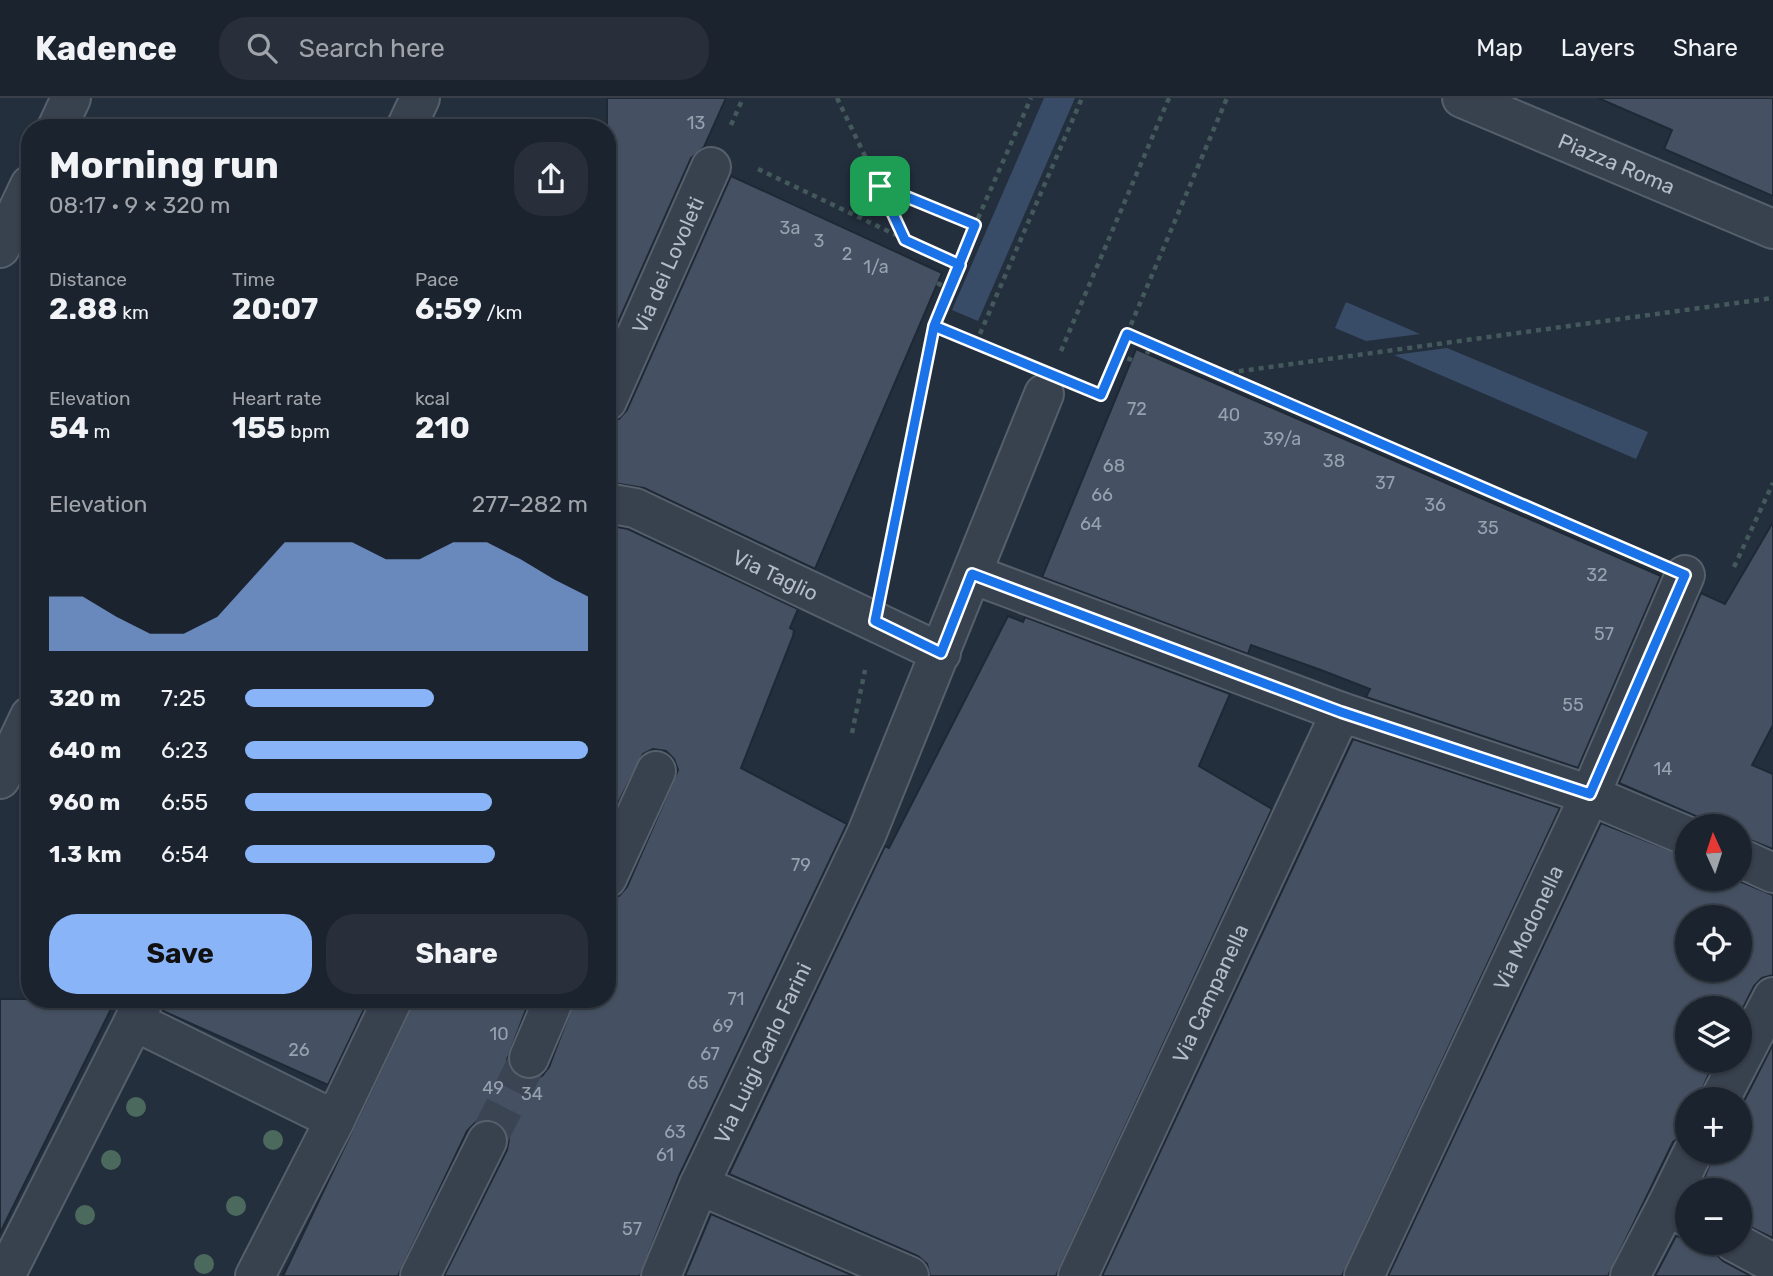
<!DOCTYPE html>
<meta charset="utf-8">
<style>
body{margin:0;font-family:Rubik,sans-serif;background:#282f3a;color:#f1f3f6;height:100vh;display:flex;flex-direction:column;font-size:26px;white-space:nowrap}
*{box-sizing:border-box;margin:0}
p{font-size:23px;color:#a0a4aa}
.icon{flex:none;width:38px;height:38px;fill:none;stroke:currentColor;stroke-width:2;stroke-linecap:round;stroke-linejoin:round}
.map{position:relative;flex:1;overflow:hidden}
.side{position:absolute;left:21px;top:21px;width:595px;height:889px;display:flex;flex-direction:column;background:#1b232e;border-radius:28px;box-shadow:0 2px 5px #0004,0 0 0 2px #39404a}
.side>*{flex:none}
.needle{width:46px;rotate:357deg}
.fabs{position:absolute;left:1675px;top:716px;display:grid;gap:14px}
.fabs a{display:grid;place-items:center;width:77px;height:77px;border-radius:50%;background:#1b232e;box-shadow:0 2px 5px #0004,0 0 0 2px #39404a;font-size:35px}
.pin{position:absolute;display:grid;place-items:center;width:60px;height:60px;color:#fff;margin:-30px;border-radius:14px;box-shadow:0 4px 10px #0006}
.round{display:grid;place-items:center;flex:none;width:74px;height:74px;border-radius:28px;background:#282f3a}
.overview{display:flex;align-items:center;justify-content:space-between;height:119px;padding:0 28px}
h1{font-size:38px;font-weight:700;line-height:52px}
.figures{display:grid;grid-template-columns:repeat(3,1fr);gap:10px;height:119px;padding:7px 28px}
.figures div{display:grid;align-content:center}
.figures b{font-size:30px;font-weight:700}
.figures small{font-size:19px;font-weight:400}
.figures p{font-size:19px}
.chart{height:196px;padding:14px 28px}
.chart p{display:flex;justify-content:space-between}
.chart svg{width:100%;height:126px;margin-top:7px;fill:#8ab4f8;opacity:.7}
.cta{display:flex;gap:14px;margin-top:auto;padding:14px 28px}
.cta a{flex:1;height:80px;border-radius:28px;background:#8ab4f8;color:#111;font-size:28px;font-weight:700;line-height:80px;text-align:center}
.cta a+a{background:#282f3a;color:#f1f3f6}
ul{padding:0 28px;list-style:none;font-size:23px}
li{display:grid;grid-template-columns:112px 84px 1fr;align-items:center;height:52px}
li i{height:18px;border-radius:9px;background:#8ab4f8}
header{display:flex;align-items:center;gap:42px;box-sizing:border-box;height:98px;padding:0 35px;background:#1b232e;border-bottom:2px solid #39404a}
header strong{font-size:33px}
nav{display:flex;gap:38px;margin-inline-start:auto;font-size:24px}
.search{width:490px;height:63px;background:#282f3a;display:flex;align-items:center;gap:18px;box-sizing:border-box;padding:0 24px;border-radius:28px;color:#a0a4aa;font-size:26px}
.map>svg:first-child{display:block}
.water{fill:#394c67}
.building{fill:#455162;stroke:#1f2835;stroke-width:2;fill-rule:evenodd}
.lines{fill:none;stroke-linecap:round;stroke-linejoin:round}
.minor-tunnel{stroke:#3a4453;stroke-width:38;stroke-dasharray:38 19;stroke-linecap:butt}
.pedestrian-casing{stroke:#565f6c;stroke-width:42}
.minor-casing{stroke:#565f6c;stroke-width:42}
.path{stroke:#44595c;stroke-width:4.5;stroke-dasharray:5 5;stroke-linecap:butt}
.pedestrian{stroke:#38414e;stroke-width:38}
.minor{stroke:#38414e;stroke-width:38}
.tree{fill:#4b6a5d}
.route-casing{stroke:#fff;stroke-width:14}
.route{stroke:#1a73e8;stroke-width:9}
.labels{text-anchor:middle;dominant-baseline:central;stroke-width:5;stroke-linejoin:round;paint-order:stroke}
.number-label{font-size:18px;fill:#98a1af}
.street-label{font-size:21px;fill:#b4bcc9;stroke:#1d2633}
</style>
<header>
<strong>Kadence</strong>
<div class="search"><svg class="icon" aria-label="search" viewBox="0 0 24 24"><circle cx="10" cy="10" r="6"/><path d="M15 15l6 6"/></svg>Search here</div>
<nav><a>Map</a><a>Layers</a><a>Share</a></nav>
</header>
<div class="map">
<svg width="1773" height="1178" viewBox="0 0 1773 1178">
<rect width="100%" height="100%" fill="#242f3e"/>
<!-- water -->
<g class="water">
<path d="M 1044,0 L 1075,0 L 978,223 L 952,212 Z"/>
<path d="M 1346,204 L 1420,236 L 1366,243 L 1335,230 Z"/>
<path d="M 1447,250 L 1648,334 L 1636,361 L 1394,257 Z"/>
</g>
<!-- building -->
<g class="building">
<path d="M 607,0 L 726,0 L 704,49 L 691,60 L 607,249 Z"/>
<path d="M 1598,0 L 1773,0 L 1773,98 L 1664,51 L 1672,32 Z"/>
<path d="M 731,78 L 942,175 L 815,471 L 644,390 L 607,384 L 607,325 L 619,321 L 627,312 Z"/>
<path d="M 1136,251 L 1661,478 L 1578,670 L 1366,599 L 1370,591 L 1321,572 L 1251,547 L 1248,556 L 1042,479 Z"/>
<path d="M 1773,424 L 1773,627 L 1752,667 L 1773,676 L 1773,751 L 1740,738 L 1740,728 L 1706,728 L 1696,718 L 1619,685 L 1701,495 L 1725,506 Z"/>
<path d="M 607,427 L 628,431 L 798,511 L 790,530 L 794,532 L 793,538 L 741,670 L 847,726 L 679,1078 L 640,1178 L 444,1178 L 507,1052 L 509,1041 L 506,1032 L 497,1024 L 486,1021 L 476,1024 L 467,1033 L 398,1178 L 283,1178 L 415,901 L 530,901 L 507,962 L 512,974 L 521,980 L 531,982 L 542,978 L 549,969 L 575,901 L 607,901 L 607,802 L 619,798 L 627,789 L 678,672 L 674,661 L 666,653 L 653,651 L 643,656 L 607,727 Z"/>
<path d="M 1008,518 L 1023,524 L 1025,519 L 1230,596 L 1199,668 L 1272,711 L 1056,1178 L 930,1178 L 927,1166 L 918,1158 L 729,1076 L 885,748 L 889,750 Z"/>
<path d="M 1353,641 L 1560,710 L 1342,1178 L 1102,1178 Z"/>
<path d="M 1601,725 L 1687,759 L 1687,780 L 1732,780 L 1773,797 L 1773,877 L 1762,880 L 1754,888 L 1740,916 L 1740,910 L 1687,910 L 1687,962 L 1715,962 L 1698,1001 L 1687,1001 L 1687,1034 L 1673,1044 L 1608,1178 L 1388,1178 ZM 1687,819 L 1740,819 L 1740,872 L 1687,872 Z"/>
<path d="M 0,901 L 116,901 L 0,1135 Z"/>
<path d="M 165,901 L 369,901 L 328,987 L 163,913 Z"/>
<path d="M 1773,946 L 1773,1140 L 1740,1124 L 1740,1092 L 1699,1092 L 1715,1054 L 1740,1054 L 1740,1011 Z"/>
<path d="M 711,1116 L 854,1178 L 685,1178 Z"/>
<path d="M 1676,1138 L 1687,1141 L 1687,1144 L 1712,1144 L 1715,1155 L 1723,1163 L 1751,1178 L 1655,1178 Z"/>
</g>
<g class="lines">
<!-- minor-tunnel -->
<path class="minor-tunnel" d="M 487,1043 L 529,960"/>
<!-- pedestrian casing -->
<g class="pedestrian-casing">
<g id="pedestrian">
<path id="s1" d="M 607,405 L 635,410 L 941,555"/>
<path d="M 1720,1001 L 1773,899"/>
<path d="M 699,1087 L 909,1178"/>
<path d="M 1667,1107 L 1693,1054"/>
<path d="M 5,1178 L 134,923"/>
<path d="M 255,1178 L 335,1022"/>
</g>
</g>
<!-- minor casing -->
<g class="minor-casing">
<g id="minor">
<path id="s2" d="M 1462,0 L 1773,131"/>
<path d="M 57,30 L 71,0"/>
<path d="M 406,30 L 420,0"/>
<path d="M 0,150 L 30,87"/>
<path id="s3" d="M 607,303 L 711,69"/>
<path d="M 972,476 L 1341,614 L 1590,697 L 1687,738"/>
<path d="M 0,681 L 30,618"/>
<path d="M 1740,760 L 1773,775"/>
<path d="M 607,780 L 656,673"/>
<path d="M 144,901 L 134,923 L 335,1022 L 393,901"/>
<path d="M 529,960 L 554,901"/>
<path d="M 1734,1144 L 1773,1165"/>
<path d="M 420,1178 L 487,1043"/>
<path id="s4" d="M 661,1178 L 699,1087 L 867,735 L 1044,296"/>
<path id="s5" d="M 1078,1178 L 1341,614"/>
<path id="s6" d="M 1364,1178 L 1590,697 L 1685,477"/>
<path d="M 1630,1178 L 1667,1107 L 1687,1119"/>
</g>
</g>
<!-- path -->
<g class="path">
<path d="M 837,0 L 905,141"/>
<path d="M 731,27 L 743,0"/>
<path d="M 758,71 L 959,167 L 934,228 L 885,474"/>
<path d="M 880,88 L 975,127 L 1031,0"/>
<path d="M 959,167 L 975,127"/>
<path d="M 937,185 L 950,191"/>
<path d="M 934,228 L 1015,261"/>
<path d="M 1127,236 L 1227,0"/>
<path d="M 976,245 L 1082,0"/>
<path d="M 1061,253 L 1169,0"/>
<path d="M 1147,256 L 1151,246"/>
<path d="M 1118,257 L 1132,262"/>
<path d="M 1219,276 L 1773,200"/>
<path d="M 1091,293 L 1101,297 L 1127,236 L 1642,459"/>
<path d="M 1734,469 L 1773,385"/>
<path d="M 852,635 L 865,572"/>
</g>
<!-- pedestrian -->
<use href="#pedestrian" class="pedestrian"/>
<!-- minor -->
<use href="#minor" class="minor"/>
</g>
<!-- trees -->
<g class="tree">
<circle cx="136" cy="1009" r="10"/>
<circle cx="273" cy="1042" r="10"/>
<circle cx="111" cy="1062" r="10"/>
<circle cx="236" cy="1108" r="10"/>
<circle cx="85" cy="1117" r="10"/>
<circle cx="204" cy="1166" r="10"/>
</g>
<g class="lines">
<!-- route casing -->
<g class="route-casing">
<path id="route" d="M 880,88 L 905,142 L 960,167 L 934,228 L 875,523 L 941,555 L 972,476 L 1341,614 L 1590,696 L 1685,477 L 1127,236 L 1101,297 L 934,228 L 975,127 L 880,88"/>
</g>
<!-- route -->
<use href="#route" class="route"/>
</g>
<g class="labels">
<!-- number labels -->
<g class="number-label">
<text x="696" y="25">13</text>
<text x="790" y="130">3a</text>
<text x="819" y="143">3</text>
<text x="847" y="156">2</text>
<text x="876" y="169">1/a</text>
<text x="1137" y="311">72</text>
<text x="1229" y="317">40</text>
<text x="1282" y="341">39/a</text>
<text x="1334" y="363">38</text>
<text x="1114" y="368">68</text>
<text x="1385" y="385">37</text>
<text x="1102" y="397">66</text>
<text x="1435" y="407">36</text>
<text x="1091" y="426">64</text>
<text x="1488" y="430">35</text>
<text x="1597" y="477">32</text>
<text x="1604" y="536">57</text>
<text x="1573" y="607">55</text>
<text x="1663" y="671">14</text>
<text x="801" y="767">79</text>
<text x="736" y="901">71</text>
<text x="723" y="928">69</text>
<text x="499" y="936">10</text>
<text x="299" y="952">26</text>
<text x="710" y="956">67</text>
<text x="698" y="985">65</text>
<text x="493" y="990">49</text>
<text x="532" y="996">34</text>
<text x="675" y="1034">63</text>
<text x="665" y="1057">61</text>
<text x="632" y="1131">57</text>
</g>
<!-- street labels -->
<g class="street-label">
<text stroke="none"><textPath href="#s2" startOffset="168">Piazza Roma</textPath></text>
<text stroke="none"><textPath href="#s3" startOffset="149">Via dei Lovoleti</textPath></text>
<text stroke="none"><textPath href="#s1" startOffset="184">Via Taglio</textPath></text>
<text stroke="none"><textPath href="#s6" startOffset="385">Via Modonella</textPath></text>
<text stroke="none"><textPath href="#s5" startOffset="312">Via Campanella</textPath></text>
<text stroke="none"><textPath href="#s4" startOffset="245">Via Luigi Carlo Farini</textPath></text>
</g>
</g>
</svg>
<div class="fabs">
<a><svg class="needle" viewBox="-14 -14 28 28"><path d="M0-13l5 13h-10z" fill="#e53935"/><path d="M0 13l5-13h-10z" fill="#a0a4aa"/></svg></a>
<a><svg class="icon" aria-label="locate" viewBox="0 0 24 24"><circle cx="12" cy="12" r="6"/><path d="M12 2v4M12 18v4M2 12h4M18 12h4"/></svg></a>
<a><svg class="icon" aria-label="layers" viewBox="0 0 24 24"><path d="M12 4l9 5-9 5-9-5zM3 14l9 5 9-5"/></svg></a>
<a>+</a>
<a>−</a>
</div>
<div class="pin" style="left:880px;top:88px;background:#1e9e55"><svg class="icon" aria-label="arrive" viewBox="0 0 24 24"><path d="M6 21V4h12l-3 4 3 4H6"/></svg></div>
<section class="side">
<div class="overview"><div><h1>Morning run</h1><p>08:17 · 9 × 320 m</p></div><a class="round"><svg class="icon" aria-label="share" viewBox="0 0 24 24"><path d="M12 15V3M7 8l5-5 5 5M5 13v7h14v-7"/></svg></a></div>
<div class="figures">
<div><p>Distance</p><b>2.88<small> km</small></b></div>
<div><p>Time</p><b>20:07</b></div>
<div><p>Pace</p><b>6:59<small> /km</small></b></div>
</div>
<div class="figures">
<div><p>Elevation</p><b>54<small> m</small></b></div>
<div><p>Heart rate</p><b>155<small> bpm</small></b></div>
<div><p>kcal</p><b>210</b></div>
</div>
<div class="chart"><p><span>Elevation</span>277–282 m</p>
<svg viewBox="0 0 160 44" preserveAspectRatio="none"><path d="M0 44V25L10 25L20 32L30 38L40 38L50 32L60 19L70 6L80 6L90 6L100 12L110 12L120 6L130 6L140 12L150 19L160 25V44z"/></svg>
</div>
<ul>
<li><b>320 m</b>7:25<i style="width:55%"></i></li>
<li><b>640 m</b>6:23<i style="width:100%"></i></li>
<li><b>960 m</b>6:55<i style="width:72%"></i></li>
<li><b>1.3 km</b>6:54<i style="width:73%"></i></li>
</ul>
<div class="cta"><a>Save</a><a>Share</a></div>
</section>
</div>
